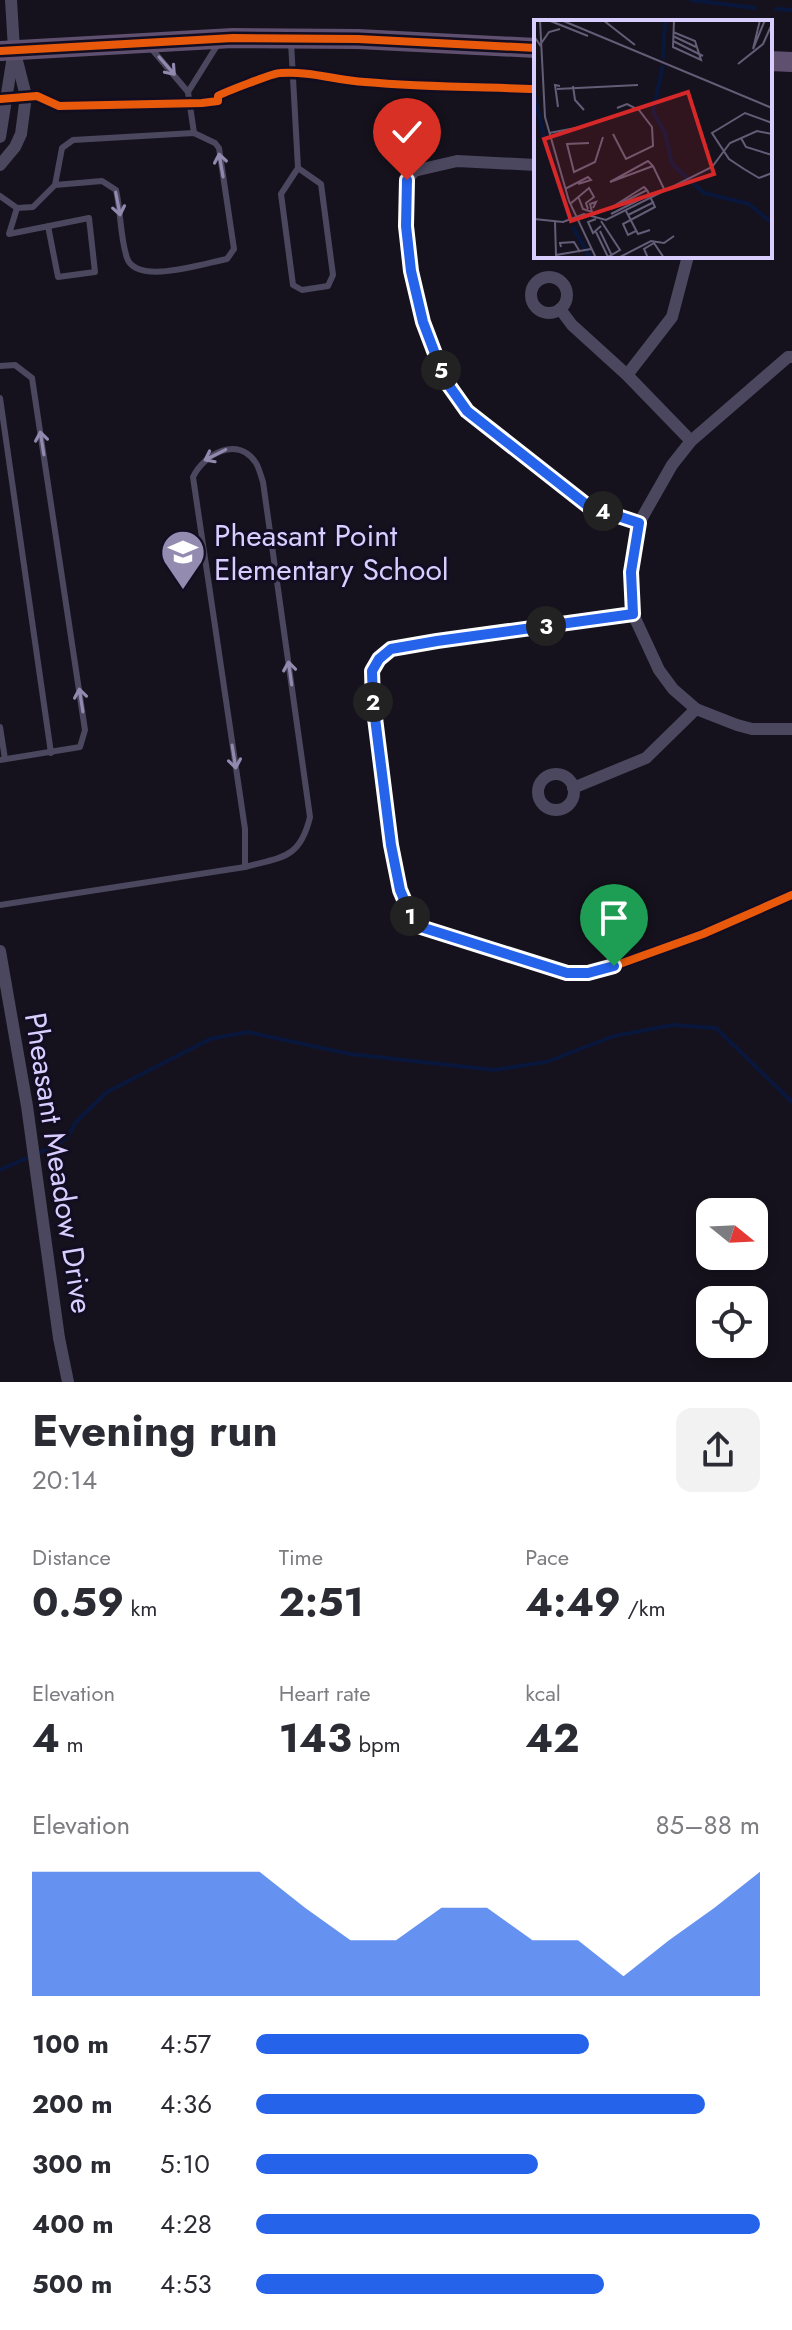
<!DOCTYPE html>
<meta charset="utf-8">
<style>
body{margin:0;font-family:Jost,sans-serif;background:#f2f2f3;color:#2b2b33;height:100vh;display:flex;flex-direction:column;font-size:30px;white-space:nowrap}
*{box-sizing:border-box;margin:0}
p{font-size:26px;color:#7c7c81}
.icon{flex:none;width:44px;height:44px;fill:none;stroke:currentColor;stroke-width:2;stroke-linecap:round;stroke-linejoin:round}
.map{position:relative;height:1382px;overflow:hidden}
.details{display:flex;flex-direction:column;background:#fff;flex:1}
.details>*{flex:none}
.needle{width:52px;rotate:108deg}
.buttons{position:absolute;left:696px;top:1198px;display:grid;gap:16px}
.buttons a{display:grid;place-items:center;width:72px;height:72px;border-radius:16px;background:#fff;box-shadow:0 4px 12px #0003;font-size:40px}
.pin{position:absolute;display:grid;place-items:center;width:68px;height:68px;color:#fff;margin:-82px -34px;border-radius:50% 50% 50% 0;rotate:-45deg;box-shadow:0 0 8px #0007}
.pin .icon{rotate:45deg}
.km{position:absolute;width:40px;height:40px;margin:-20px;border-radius:50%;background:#222;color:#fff;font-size:22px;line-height:40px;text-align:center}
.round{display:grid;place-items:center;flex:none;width:84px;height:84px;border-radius:16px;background:#f2f2f3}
.head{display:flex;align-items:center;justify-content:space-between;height:136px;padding:0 32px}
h1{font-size:44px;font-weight:700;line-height:60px}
.stats{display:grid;grid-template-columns:repeat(3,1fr);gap:12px;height:136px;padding:8px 32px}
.stats div{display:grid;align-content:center}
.stats b{font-size:40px;font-weight:700}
.stats small{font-size:22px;font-weight:400}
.stats p{font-size:22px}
.chart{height:224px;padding:16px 32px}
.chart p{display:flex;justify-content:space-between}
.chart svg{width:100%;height:144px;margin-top:8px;fill:#2563eb;opacity:.7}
ul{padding:0 32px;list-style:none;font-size:26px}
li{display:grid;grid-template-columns:128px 96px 1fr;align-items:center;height:60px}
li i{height:20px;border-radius:10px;background:#2563eb}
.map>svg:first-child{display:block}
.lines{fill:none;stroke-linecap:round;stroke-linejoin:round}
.stream{stroke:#0a173c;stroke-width:4}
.lane{stroke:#4b475e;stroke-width:6}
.street{stroke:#4b475e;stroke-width:12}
.primary{stroke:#605070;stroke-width:20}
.cycleway-casing{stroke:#130d22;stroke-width:13}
.cycleway{stroke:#e8590c;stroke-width:8}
.oneway{stroke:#928aae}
.route-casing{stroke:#fff;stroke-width:16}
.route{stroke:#2563eb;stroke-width:10}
.labels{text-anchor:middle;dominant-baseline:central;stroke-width:6;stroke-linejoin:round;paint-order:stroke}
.poi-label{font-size:30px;fill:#d9ceff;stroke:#130d22;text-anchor:start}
.street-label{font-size:30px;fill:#d9ceff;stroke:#130d22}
.inset-river{fill:none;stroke:#0a173c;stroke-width:4}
.inset-road{fill:none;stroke:#635d77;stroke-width:2}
.view{fill:#d62828;fill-opacity:0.15;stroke:#d62828;stroke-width:4}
.inset-edge{fill:none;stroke:#d9ceff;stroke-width:4}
</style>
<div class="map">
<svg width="792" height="1382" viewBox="0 0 792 1382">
<rect width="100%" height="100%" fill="#15121d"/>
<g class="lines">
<!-- stream -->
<g class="stream">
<path d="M 691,0 L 755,8"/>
<path d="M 776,9 L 792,10"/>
<path d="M 0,1170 L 59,1144 L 67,1137 L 76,1122 L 107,1092 L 210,1039 L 247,1032 L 350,1054 L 494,1070 L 546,1062 L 614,1036 L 673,1025 L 716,1028 L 792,1102"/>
</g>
<!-- lane -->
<g class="lane">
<path d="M 291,42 L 298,168 L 321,184 L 333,275 L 328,286 L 302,290 L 293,285 L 281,194 L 298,168"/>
<path d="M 150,47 L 188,92 L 194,133"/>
<path d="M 188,92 L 218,44"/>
<path d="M 0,196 L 17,208"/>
<path d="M 48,226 L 58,277 L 95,272 L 89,218 L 9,234 L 17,208 L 33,207 L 55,185 L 102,181 L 116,190 C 121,212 120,237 127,258 C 137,286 205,263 227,259 L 234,249 L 219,148 L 215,143 L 194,133 L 73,140 L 62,148 L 55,185"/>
<path d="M 0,366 L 15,365 L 32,378 L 85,730 L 80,747 L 0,760"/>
<path d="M 0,398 L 51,753"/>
<path d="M 0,727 L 5,759"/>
<path d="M 0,905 L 245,867 C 282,857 300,859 310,817 L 263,482 C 261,476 259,468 256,463 C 238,435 204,454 193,477 L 245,829 L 245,867"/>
</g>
<!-- street -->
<g class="street">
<path d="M 0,137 L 13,56"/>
<path d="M 0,165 L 15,147 L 21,134 L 26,96 L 14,49 L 11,0"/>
<path d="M 536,165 L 457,161 L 414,171 L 407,180 L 406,226 L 411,271 L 423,322 L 445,380 L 467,411 L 588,506 L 639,523"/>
<circle cx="549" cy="295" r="18"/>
<path d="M 560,309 L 572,325 L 627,375 L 691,441"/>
<path d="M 792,357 L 788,357 L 691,441 L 672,465 L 639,523 L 631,572 L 633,614 L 659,670 L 673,689 L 696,709 L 737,725 L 752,729 L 792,729"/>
<path d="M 627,375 L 672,317 L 688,256"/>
<path d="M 633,614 L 437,641 L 391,649 L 379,659 L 372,671 L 373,702 L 391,845 L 400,890 L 415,925 L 533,964 L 567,973 L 588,973 L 614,966 L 703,934 L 792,895"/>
<circle cx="556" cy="792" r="18"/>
<path d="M 573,788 L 646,758 L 696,709"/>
<path d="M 0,951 L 27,1106 L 59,1338 L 68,1382"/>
</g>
<!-- primary -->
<g class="primary">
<path d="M 0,51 L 233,38 L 358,39 L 536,48"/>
<path d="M 770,61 L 792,62"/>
</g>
<!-- cycleway casing -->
<g class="cycleway-casing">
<g id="cycleway">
<path d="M 0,51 L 233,38 L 358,39 L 536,48"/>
<path d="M 0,99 L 37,96 L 59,106 L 202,103 L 218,101 L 218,96 C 222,93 274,73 280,73 C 311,71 335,80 365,82 C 421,87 479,87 536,89"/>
<path d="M 633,614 L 437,641 L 391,649 L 379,659 L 372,671 L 373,702 L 391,845 L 400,890 L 415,925 L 533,964 L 567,973 L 588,973 L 614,966 L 703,934 L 792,895"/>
</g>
</g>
<!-- cycleway -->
<use href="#cycleway" class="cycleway"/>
</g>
<!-- one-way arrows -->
<defs><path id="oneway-shaft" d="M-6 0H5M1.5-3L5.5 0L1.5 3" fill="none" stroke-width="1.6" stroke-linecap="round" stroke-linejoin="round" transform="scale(2)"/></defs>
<g class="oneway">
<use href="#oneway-shaft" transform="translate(167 66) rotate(49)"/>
<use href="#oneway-shaft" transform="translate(221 165) rotate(-100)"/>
<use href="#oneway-shaft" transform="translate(118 204) rotate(79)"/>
<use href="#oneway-shaft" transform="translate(42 443) rotate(-99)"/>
<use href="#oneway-shaft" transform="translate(215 455) rotate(153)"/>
<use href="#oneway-shaft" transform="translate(290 673) rotate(-98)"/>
<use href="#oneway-shaft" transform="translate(81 700) rotate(-99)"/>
<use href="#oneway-shaft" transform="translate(234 757) rotate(81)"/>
</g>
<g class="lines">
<!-- route casing -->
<g class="route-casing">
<path id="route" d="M 407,180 L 406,226 L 411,271 L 423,322 L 445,380 L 467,411 L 588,506 L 639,523 L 631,572 L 633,614 L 437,641 L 391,649 L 379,659 L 372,671 L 373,702 L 391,845 L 400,890 L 415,925 L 424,928 L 567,973 L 588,973 L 614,966"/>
</g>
<!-- route -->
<use href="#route" class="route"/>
</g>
<!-- icons -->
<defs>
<g id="school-pin" transform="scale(2.3)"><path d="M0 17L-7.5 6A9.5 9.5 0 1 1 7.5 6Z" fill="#948cb0" stroke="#130d22"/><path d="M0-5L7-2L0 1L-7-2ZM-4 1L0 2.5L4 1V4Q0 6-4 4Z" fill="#fff"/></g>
</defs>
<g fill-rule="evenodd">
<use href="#school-pin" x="183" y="552"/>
</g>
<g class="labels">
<!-- poi labels -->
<g class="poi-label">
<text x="214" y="535">Pheasant Point<tspan x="214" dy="34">Elementary School</tspan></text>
</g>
<!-- street labels -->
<g class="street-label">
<text transform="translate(59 1163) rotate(81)">Pheasant Meadow Drive</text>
</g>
</g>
<!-- overview -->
<g transform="translate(534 20)">
<rect width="238" height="238" fill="#15121d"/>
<path class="inset-river" d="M 129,39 L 131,0M 129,45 L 119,92 L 131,113 L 138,144 L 170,173 L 215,184 L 238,203M 0,75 L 11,120M 12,122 L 35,197M 39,207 L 56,238"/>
<path class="inset-road" d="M 6,0 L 11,97 L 35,181 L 62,238M 14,0 L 54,16M 27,0 L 238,88M 69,0 L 101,25M 226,0 L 219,29 L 231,0M 139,12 L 161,21 L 167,40 L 139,27 L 140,0M 0,16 L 6,25 L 15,12 L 26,9M 139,16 L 162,27M 139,21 L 169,36M 204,44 L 229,24 L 238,4M 39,66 L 41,80 L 50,90M 23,69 L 104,65M 24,87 L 21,65 L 26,66M 238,103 L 211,93 L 178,113 L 195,139 L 210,149 L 225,158 L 238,153M 15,113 L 47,107M 79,114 L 92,139 L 119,126 L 118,107 L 105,90 L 93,84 L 83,88M 207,118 L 212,127 L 238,135M 55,123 L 33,124 L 40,152 L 61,142 L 69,117M 119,146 L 76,162 L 114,141 L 119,146 L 131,171M 31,169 L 54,157 L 57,160 L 44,164M 44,176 L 49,189 L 58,192 L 56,184 L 62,182 L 59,188M 36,184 L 55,168 L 60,177 L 52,183 L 54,189M 75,189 L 110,167 L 113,170M 76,189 L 113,170M 92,191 L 104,214 L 116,210M 77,194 L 115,175M 94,195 L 120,182M 0,199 L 29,202 L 50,194 L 72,200 L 178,147 L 196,123 L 223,111 L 238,114M 62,199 L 54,202 L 59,213 L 67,206M 21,202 L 22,235 L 57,229M 66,211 L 79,238M 102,211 L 94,215 L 89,204 L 121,187 L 113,170M 62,212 L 74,237 L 86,230 L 67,201M 27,227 L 26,223 L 40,222 L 46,232M 84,238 L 117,221 L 130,223 L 140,216M 114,238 L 110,229 L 120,223 L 130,238"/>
<path class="view" d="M 154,72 L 180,154 L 37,201 L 10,119 Z"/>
<rect width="238" height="238" class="inset-edge"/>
</g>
</svg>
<div class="buttons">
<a><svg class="needle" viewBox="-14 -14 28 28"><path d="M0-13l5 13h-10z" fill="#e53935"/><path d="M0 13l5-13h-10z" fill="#7c7c81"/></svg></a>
<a><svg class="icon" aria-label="locate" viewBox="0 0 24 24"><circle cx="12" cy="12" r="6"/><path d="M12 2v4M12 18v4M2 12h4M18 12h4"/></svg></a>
</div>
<div class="pin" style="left:614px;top:966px;background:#1e9e55"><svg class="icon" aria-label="arrive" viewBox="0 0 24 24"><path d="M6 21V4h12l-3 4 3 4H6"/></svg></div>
<div class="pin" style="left:407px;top:180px;background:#d93025"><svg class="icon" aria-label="check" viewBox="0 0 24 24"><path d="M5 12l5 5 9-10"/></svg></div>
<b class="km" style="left:410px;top:916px">1</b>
<b class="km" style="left:373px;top:702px">2</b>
<b class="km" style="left:546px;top:626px">3</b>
<b class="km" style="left:603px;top:511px">4</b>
<b class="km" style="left:441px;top:370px">5</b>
</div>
<section class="details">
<div class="head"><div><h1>Evening run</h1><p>20:14</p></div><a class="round"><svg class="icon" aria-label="share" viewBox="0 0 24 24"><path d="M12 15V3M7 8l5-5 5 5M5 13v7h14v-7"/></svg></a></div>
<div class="stats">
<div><p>Distance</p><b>0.59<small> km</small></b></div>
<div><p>Time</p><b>2:51</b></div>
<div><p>Pace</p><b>4:49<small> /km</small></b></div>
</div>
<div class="stats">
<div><p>Elevation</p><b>4<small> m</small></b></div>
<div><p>Heart rate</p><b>143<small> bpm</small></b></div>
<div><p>kcal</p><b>42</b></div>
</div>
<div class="chart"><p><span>Elevation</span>85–88 m</p>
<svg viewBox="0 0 160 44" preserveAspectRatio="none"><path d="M0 44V6L10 6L20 6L30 6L40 6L50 6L60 17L70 27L80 27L90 17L100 17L110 27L120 27L130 38L140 27L150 17L160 6V44z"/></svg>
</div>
<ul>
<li><b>100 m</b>4:57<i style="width:66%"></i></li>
<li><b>200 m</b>4:36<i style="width:89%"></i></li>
<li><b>300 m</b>5:10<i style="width:56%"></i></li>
<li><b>400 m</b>4:28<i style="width:100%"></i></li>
<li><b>500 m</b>4:53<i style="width:69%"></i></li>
</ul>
</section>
